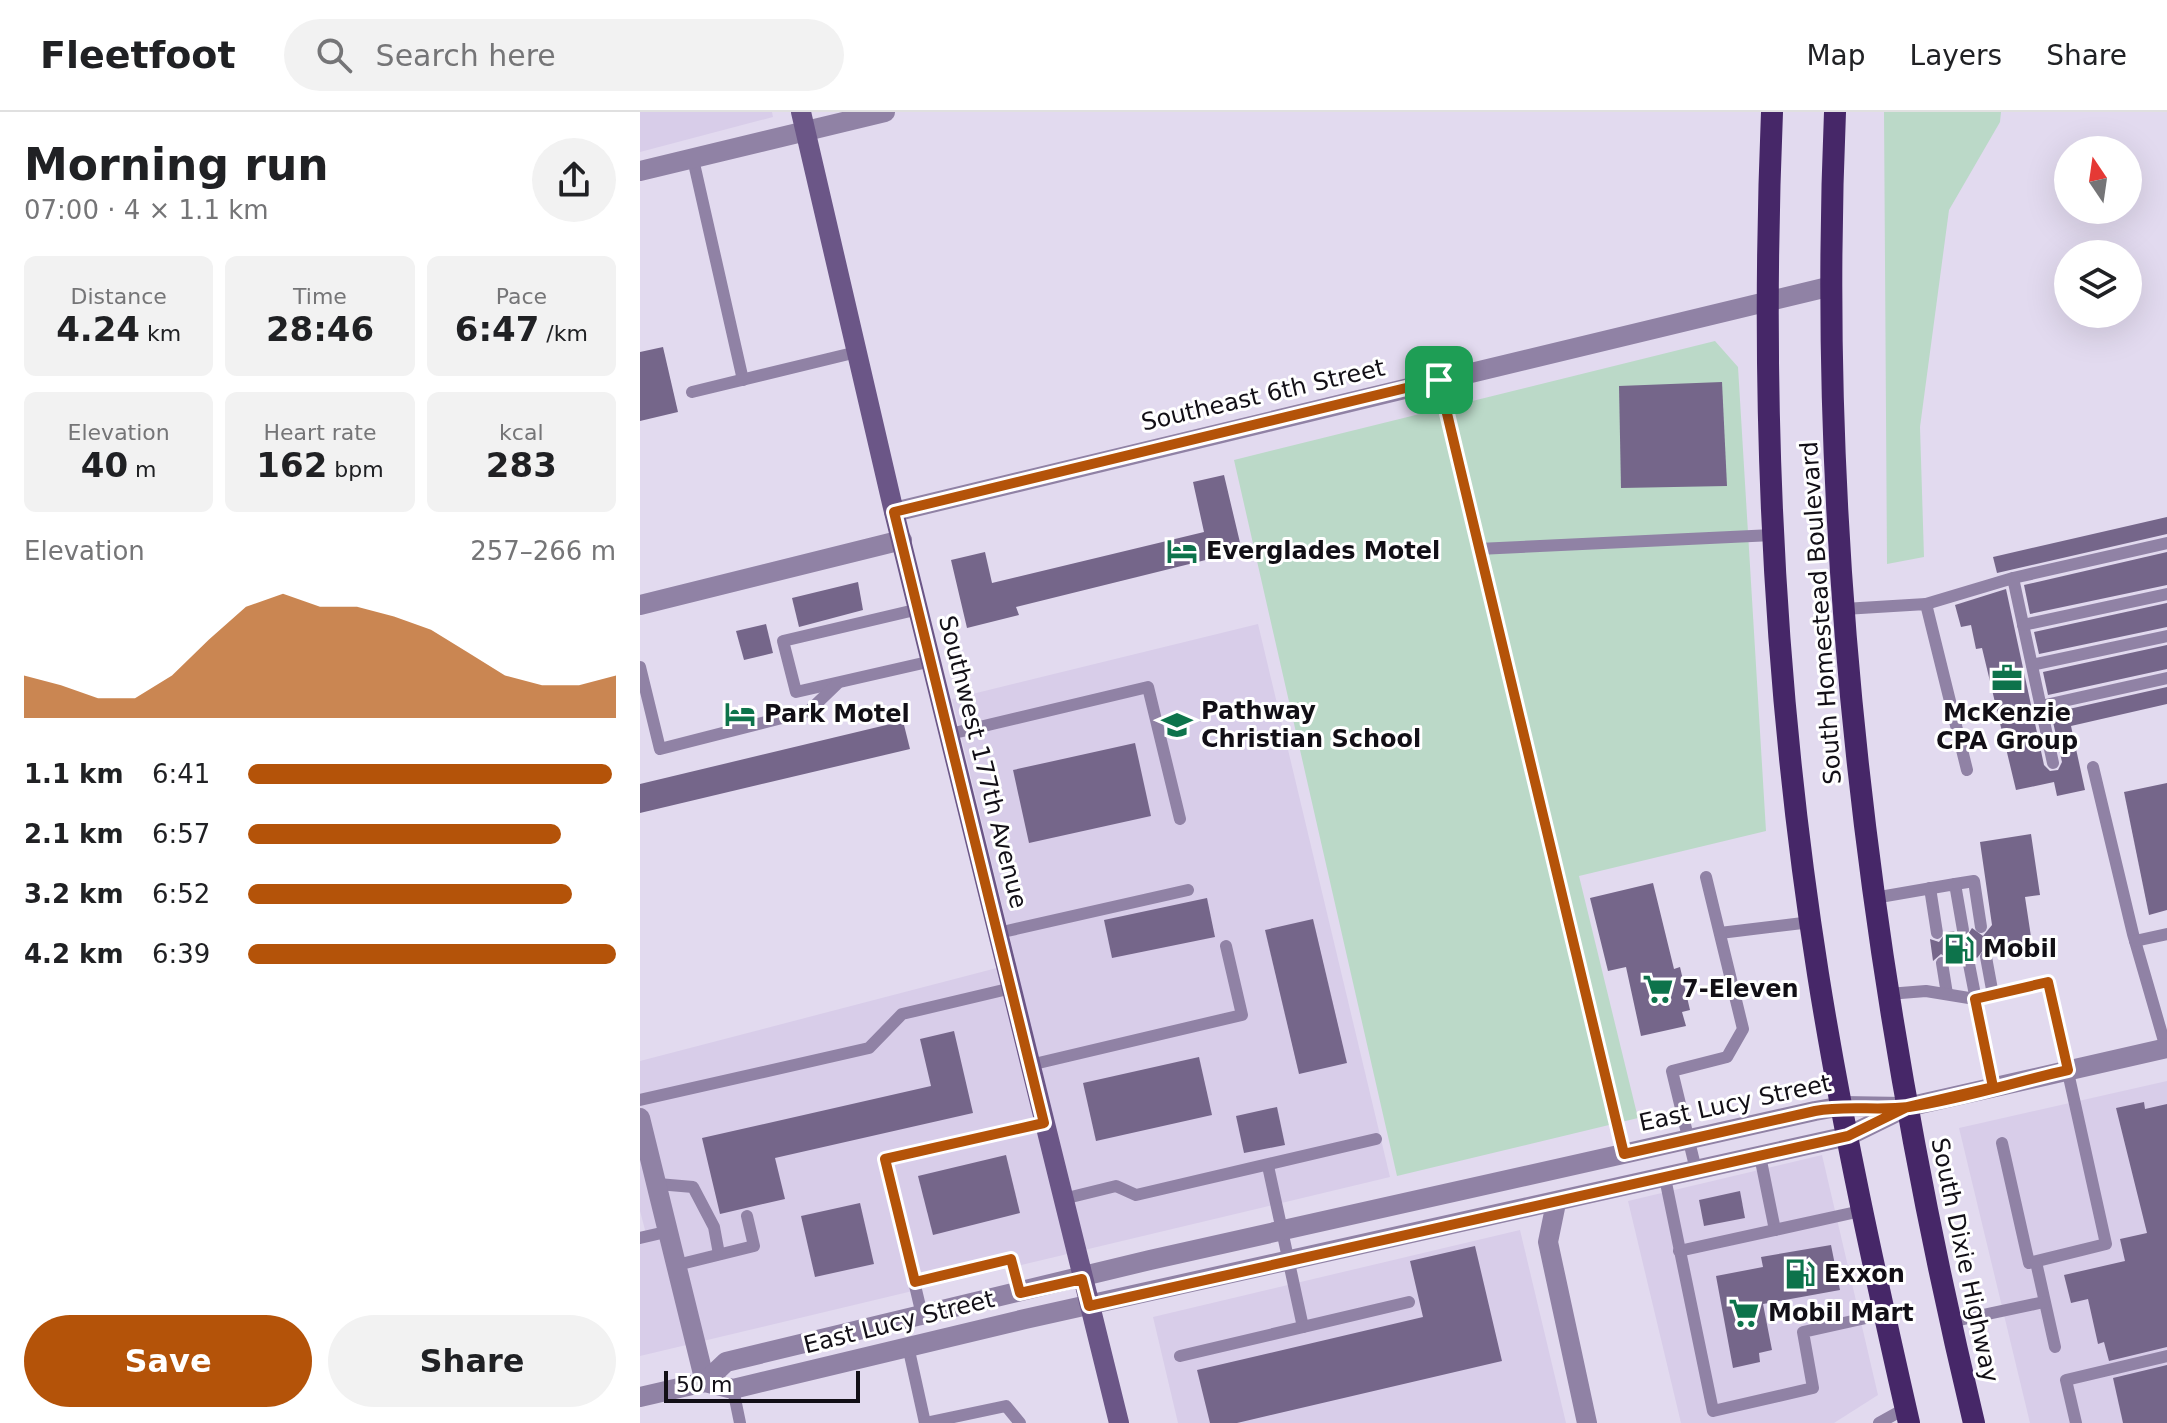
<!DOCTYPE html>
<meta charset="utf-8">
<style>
body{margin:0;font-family:"DejaVu Sans",sans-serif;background:#f2f2f2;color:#202124;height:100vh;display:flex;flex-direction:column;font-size:30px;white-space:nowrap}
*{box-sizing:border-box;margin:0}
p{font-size:26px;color:#757577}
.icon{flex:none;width:44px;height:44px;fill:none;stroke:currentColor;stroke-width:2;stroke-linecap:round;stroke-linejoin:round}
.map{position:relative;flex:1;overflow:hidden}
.sheet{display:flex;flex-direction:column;background:#fff;width:640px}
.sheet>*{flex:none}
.needle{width:52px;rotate:347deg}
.fabs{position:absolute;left:1414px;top:24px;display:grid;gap:16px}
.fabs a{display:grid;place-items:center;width:88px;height:88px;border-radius:50%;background:#fff;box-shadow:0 8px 32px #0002;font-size:40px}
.scale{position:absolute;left:24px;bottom:20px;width:196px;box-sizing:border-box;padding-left:8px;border:4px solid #120f16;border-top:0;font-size:22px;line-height:28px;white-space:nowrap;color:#120f16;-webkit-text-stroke:6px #fff;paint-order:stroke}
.pin{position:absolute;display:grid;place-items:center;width:68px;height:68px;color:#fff;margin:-34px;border-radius:16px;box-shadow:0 4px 12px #0006}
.round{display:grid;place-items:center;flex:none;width:84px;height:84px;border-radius:42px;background:#f2f2f2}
.overview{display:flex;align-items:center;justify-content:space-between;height:136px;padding:0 24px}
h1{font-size:44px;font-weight:700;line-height:60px}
.figures{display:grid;grid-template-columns:repeat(3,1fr);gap:12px;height:136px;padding:8px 24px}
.figures div{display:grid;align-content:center;border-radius:12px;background:#f2f2f2;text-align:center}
.figures b{font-size:34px;font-weight:700}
.figures small{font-size:22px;font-weight:400}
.figures p{font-size:22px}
.chart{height:224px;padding:16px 24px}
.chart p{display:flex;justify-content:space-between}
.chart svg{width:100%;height:144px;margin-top:8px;fill:#b45309;opacity:.7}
.button{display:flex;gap:16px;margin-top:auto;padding:16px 24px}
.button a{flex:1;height:92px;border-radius:48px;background:#b45309;color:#fff;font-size:32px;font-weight:700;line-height:92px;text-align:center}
.button a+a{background:#f2f2f2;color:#202124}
ul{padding:0 24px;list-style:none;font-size:26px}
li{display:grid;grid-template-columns:128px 96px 1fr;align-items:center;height:60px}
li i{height:20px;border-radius:10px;background:#b45309}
header{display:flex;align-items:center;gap:48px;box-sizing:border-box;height:112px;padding:0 40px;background:#fff;border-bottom:2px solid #e0e0e0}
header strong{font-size:38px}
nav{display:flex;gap:44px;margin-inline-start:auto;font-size:28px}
.search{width:560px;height:72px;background:#f2f2f2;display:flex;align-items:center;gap:20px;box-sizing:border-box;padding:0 28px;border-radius:44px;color:#757577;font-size:30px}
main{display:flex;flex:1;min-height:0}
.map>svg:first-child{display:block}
.built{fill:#d8cde9}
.green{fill:#bbd9c8}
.building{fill:#75668a}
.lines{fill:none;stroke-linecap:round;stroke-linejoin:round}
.service{stroke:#9082a5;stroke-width:12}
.minor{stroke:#9082a5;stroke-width:20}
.tertiary{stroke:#9082a5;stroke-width:20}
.secondary{stroke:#6b5687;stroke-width:20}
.trunk{stroke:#462768;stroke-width:22}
.route-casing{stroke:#fff;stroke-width:16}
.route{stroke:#b45309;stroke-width:10}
.labels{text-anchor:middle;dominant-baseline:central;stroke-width:6;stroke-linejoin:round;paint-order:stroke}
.street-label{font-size:24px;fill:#120f16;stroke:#fff}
.poi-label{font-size:24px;font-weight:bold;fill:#120f16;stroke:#fff;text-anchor:start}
</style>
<header>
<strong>Fleetfoot</strong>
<div class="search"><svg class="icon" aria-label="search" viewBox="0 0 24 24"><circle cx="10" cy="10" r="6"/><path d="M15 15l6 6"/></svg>Search here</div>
<nav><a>Map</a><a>Layers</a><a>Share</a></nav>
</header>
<main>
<section class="sheet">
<div class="overview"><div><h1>Morning run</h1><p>07:00 · 4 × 1.1 km</p></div><a class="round"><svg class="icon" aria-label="share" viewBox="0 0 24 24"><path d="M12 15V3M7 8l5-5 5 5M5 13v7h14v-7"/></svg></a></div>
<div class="figures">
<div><p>Distance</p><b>4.24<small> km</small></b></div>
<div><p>Time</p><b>28:46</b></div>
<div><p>Pace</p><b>6:47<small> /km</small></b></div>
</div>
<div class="figures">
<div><p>Elevation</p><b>40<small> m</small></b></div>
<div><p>Heart rate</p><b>162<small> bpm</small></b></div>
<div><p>kcal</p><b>283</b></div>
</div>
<div class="chart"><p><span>Elevation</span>257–266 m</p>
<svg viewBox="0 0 160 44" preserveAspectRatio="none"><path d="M0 44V31L10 34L20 38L30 38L40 31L50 20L60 10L70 6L80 10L90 10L100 13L110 17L120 24L130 31L140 34L150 34L160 31V44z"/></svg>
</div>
<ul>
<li><b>1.1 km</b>6:41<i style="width:99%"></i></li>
<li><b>2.1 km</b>6:57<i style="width:85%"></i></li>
<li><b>3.2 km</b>6:52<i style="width:88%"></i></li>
<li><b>4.2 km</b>6:39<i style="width:100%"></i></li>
</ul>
<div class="button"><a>Save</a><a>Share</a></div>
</section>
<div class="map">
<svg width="1527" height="1311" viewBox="0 0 1527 1311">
<rect width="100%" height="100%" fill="#e2daef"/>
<!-- built -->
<g class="built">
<path d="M 0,0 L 132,0 L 133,5 L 0,40 Z"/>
<path d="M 618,512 L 750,1065 L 0,1244 L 0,1132 L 8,1129 L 0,1099 L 0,949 L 376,851 L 312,587 Z"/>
<path d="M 1527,969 L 1527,1311 L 1390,1311 L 1319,1016 Z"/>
<path d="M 1182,1043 L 1238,1283 L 1194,1311 L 1041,1311 L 988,1089 Z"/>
<path d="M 880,1118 L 926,1311 L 538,1311 L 513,1205 Z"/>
</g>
<!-- green -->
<g class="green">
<path d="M 1244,0 L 1361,0 L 1360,10 L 1309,98 L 1280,315 L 1284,445 L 1247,452 Z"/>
<path d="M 1075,229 L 1098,255 L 1126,719 L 939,764 L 998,1006 L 757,1064 L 594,348 Z"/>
</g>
<!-- building -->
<g class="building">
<path d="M 23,235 L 38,300 L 0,309 L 0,240 Z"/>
<path d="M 1082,270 L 1087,374 L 981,376 L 979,274 Z"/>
<path d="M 584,363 L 602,439 L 376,495 L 379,503 L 327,516 L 311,448 L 345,440 L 352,471 L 564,420 L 553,370 Z"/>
<path d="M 1527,405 L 1527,422 L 1357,461 L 1353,445 Z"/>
<path d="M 1527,440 L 1527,473 L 1390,502 L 1384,473 Z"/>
<path d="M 218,470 L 223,498 L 159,515 L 152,486 Z"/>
<path d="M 1366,477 L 1404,653 L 1410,659 L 1418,658 L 1422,650 L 1411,601 L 1527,575 L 1527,592 L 1431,614 L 1445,678 L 1417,684 L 1414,670 L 1376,678 L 1342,536 L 1336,537 L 1331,513 L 1321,515 L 1315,493 Z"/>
<path d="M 1527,491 L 1527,515 L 1399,542 L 1394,520 Z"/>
<path d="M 126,512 L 133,541 L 104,548 L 96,519 Z"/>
<path d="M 1527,533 L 1527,557 L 1408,583 L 1403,560 Z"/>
<path d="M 263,609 L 270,637 L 0,701 L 0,672 Z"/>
<path d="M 495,631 L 511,704 L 389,731 L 373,658 Z"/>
<path d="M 1527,671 L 1527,798 L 1509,803 L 1484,680 Z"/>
<path d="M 1391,722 L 1400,783 L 1385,785 L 1393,838 L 1355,843 L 1345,836 L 1337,846 L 1327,838 L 1319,848 L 1311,849 L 1301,842 L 1293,849 L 1290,827 L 1299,830 L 1306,820 L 1314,819 L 1319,826 L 1325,827 L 1332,816 L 1343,824 L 1352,813 L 1340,730 Z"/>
<path d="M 1013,771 L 1034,857 L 1040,855 L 1050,898 L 1042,900 L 1046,914 L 1001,924 L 986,855 L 968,859 L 950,786 Z"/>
<path d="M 567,786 L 575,825 L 472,846 L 464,808 Z"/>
<path d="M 673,807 L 707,951 L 659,962 L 625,818 Z"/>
<path d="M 314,919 L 333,1001 L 135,1046 L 145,1087 L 80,1102 L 62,1026 L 291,974 L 280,927 Z"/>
<path d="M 559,945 L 572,1003 L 456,1029 L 443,971 Z"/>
<path d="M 1504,990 L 1505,997 L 1527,992 L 1527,1235 L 1469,1249 L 1464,1230 L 1458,1232 L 1448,1187 L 1431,1191 L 1424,1163 L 1485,1149 L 1480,1127 L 1507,1121 L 1476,996 Z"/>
<path d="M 637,995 L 645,1033 L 604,1041 L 596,1004 Z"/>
<path d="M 366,1043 L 380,1101 L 293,1123 L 278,1064 Z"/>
<path d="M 1100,1079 L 1105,1106 L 1064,1114 L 1059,1088 Z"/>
<path d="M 220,1091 L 234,1152 L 175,1165 L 161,1104 Z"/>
<path d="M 1191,1133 L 1200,1178 L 1123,1192 L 1132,1238 L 1119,1241 L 1120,1250 L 1093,1256 L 1076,1164 L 1123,1155 L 1121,1145 Z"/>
<path d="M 835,1134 L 862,1249 L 597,1311 L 570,1311 L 557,1258 L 783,1205 L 770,1149 Z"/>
<path d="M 1527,1253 L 1527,1311 L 1483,1311 L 1473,1266 Z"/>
</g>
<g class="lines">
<!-- service -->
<g class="service">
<path d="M 53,47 L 103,268"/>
<path d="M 799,268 L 984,1042"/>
<path d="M 52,280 L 217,240"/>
<path d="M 838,437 L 1133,423"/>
<path d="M 1373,466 L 1527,431"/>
<path d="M 1286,492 L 1373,466 L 1413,651"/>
<path d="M 279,497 L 143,529 L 156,580 L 292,549"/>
<path d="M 1204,497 L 1286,492 L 1327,658"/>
<path d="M 1383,513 L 1527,482"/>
<path d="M 1392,553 L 1527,524"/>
<path d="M 0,555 L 20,637 L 169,599 L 197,572"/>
<path d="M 1401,594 L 1527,566"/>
<path d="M 310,622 L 508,575 L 540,707"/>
<path d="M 1453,655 L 1493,822 L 1526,936"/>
<path d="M 1315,772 L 1334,769 L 1341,815"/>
<path d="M 1290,776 L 1297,821"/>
<path d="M 1234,786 L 1315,772 L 1323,818"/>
<path d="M 358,821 L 548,778"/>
<path d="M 1080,821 L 1171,810"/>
<path d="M 1495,829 L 1527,822"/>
<path d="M 1346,845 L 1353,883"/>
<path d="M 1328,847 L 1353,975"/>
<path d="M 1302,851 L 1307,882"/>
<path d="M 1248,882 L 1286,879 L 1335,887 L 1408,870 L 1466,1132 L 1389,1151 L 1362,1031"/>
<path d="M 390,953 L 602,903 L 586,834"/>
<path d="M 0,988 L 229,936 L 262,902 L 372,876"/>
<path d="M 1120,1044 L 1135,1118"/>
<path d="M 628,1054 L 663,1215"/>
<path d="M 1056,1058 L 1032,959 L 1087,945 L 1103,917 L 1066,765"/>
<path d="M 1025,1066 L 1073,1299 L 1173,1276 L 1163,1220 L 1244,1202"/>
<path d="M 18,1072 L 53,1075 L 74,1115 L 79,1142"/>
<path d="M 423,1087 L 476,1074 L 496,1083 L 736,1027"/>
<path d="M 0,1126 L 30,1119"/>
<path d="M 1039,1139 L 1221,1099"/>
<path d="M 1396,1150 L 1415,1235"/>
<path d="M 37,1153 L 114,1134 L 107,1104"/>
<path d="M 275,1170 L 371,1147 L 380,1181"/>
<path d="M 282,1203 L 245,1047 L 404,1011"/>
<path d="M 1310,1210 L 1404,1190"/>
<path d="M 268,1234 L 285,1311"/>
<path d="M 540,1244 L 769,1190"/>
<path d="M 93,1277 L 100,1311"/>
<path d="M 285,1311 L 366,1294 L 380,1311"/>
<path d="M 1239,1311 L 1266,1296"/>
<path d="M 1436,1311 L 1426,1268 L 1527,1244"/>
</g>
<!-- minor -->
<g class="minor">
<path d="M 0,59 L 245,0"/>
<path d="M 254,400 L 1192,174"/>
<path d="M 0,493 L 262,428"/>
<path d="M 0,1006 L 65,1270"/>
<path d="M 916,1091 L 908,1130 L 947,1311"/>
</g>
<!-- tertiary -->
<g class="tertiary">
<path d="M 65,1270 L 86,1250 L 510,1148 L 1175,999 L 1203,994 L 1264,995"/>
<path d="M 0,1285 L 65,1270 L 93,1277 L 385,1207 L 1208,1024 L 1267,995 L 1527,936"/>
</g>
<!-- secondary -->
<path class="secondary" d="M 161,0 L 254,400 L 479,1311"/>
<!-- trunk -->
<g class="trunk">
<path d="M 1132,0 C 1120,287 1133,577 1178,862 C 1202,1013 1235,1162 1269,1311"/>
<path d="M 1195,0 C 1176,442 1231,882 1334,1311"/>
</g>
</g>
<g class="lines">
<!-- route casing -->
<g class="route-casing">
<path id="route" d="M 799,268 L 254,400 L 404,1011 L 245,1047 L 275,1170 L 371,1147 L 380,1181 L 442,1167 L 449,1194 L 1208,1024 L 1267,995 L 1353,975 L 1335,887 L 1408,870 L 1428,958 C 1375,970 1322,987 1269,995 C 1237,999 1206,993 1175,999 L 984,1042 L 799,268"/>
</g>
<!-- route -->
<use href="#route" class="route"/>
</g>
<!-- icons -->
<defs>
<g id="hotel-bare" transform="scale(2.4)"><path d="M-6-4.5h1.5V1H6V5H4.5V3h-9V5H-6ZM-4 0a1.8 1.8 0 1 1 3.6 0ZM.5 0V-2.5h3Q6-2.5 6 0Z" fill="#0d734b" stroke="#fff" stroke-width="2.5" paint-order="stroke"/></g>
<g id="office-bare" transform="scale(2.4)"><path d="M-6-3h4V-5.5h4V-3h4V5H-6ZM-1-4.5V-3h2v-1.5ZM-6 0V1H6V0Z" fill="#0d734b" stroke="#fff" stroke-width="2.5" paint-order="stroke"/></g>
<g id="school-bare" transform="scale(2.4)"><path d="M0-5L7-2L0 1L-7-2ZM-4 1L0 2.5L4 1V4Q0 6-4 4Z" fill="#0d734b" stroke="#fff" stroke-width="2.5" paint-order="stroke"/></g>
<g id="fuel-bare" transform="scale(2.4)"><path d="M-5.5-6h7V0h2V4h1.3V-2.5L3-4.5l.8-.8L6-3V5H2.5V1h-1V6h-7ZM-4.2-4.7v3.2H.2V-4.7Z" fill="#0d734b" stroke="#fff" stroke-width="2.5" paint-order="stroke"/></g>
<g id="supermarket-bare" transform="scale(2.4)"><path d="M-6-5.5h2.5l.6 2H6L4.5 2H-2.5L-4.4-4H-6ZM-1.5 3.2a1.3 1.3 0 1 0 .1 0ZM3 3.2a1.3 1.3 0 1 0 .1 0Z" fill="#0d734b" stroke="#fff" stroke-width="2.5" paint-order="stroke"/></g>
</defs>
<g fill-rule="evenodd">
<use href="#hotel-bare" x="542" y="439"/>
<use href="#office-bare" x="1367" y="566"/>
<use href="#hotel-bare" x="100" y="602"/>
<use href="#school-bare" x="537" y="613"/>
<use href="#fuel-bare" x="1319" y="837"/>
<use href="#supermarket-bare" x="1018" y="877"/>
<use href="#fuel-bare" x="1160" y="1162"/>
<use href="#supermarket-bare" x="1104" y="1201"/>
</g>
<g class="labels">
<!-- street labels -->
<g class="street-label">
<text transform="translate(623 283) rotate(-13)">Southeast 6th Street</text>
<text transform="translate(1181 501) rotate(-94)">South Homestead Boulevard</text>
<text transform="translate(343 650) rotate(76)">Southwest 177th Avenue</text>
<text transform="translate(1095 991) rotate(-12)">East Lucy Street</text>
<text transform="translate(1325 1148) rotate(78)">South Dixie Highway</text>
<text transform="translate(259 1210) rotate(-14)">East Lucy Street</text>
</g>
<!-- poi labels -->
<g class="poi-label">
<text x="566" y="439">Everglades Motel</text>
<text x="561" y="599">Pathway<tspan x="561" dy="28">Christian School</tspan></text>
<text x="1367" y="601" text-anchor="middle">McKenzie<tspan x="1367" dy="28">CPA Group</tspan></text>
<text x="124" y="602">Park Motel</text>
<text x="1343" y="837">Mobil</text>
<text x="1042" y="877">7-Eleven</text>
<text x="1184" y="1162">Exxon</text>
<text x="1128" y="1201">Mobil Mart</text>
</g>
</g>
</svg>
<div class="fabs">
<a><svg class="needle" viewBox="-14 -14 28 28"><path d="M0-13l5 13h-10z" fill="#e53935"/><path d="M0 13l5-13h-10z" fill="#757577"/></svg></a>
<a><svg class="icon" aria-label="layers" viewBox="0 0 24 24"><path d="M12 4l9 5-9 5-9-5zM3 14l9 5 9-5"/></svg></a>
</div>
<div class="scale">50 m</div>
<div class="pin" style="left:799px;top:268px;background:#1e9e55"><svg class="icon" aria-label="arrive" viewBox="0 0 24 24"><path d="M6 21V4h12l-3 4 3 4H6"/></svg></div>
</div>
</main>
